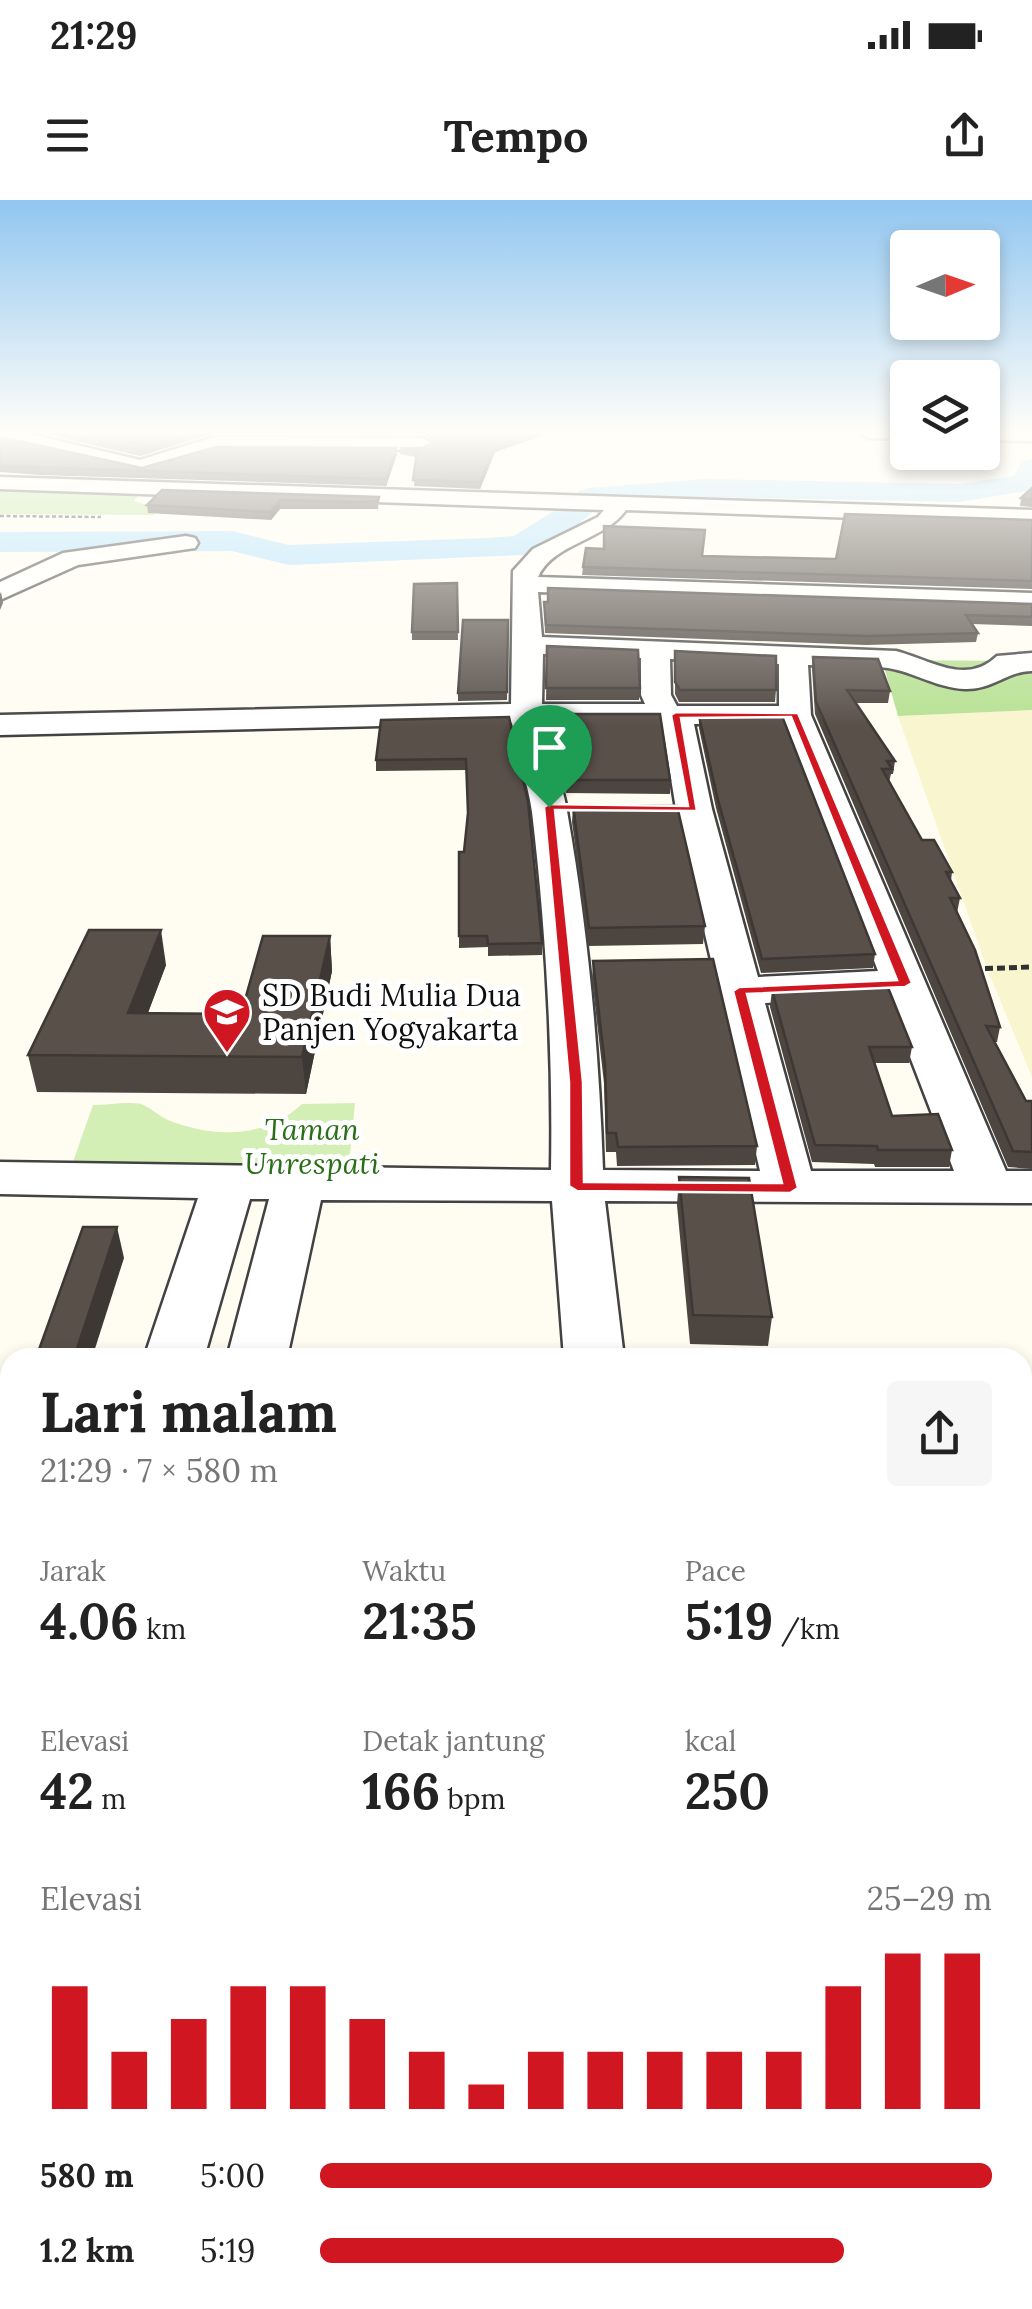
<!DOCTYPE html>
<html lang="id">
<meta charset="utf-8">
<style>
body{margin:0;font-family:Lora,serif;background:#f6f6f6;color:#222;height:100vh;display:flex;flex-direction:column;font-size:38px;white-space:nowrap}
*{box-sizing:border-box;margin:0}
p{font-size:32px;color:#767676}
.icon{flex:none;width:55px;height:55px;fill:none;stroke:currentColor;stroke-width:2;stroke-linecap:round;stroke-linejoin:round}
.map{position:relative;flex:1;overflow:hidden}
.sheet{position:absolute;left:0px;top:1148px;width:1032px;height:962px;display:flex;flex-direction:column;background:#fff;border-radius:30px 30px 0 0;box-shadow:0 5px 15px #0003}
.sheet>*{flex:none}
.needle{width:65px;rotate:88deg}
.controls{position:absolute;left:890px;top:30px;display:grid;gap:20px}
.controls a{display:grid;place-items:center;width:110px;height:110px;border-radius:10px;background:#fff;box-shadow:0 5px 15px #0003;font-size:50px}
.pin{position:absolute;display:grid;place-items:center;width:85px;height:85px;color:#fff;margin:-102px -42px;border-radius:50% 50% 50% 0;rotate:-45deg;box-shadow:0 0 10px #0007}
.pin .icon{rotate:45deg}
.round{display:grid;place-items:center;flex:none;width:105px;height:105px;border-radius:10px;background:#f6f6f6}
.head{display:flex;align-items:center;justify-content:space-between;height:170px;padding:0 40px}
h1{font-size:55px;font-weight:700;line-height:75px}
.stats{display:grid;grid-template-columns:repeat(3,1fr);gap:15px;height:170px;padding:10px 40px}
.stats div{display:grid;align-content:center}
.stats b{font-size:50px;font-weight:700}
.stats small{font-size:28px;font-weight:400}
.stats p{font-size:28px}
.chart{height:280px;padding:20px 40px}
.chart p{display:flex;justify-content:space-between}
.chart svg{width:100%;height:180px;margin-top:10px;stroke:#d01721;stroke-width:6}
ul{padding:0 40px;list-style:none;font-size:32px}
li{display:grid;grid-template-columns:160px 120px 1fr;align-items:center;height:75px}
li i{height:25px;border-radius:12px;background:#d01721}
.status{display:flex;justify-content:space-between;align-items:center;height:70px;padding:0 50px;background:#fff;direction:ltr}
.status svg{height:28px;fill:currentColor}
header{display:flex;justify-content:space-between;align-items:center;height:130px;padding:0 40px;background:#fff;font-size:45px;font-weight:700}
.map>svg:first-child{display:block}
.farmland{fill:#f9f5ce}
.green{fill:#d4efb6}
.forest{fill:#b7e193}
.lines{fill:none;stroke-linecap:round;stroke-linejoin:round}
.river{fill:#b0e1fd;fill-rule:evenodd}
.minor-casing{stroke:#424242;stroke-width:5}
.path-far1{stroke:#313131;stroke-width:2.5;stroke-dasharray:4 2.5;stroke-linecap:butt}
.path{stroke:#313131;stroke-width:5;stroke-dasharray:8 4;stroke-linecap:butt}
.minor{fill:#fff;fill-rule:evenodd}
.wall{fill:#4d4540}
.shaded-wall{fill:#3e3834}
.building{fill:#59504a;stroke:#3e3834;stroke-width:2.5}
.route{fill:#d01721;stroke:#fff;stroke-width:2.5;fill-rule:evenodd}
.labels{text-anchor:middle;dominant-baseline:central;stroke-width:10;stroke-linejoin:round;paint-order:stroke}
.poi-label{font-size:30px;fill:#0f0f0f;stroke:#fff;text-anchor:start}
.park-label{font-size:30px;font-style:italic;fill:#2a6f17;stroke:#fff}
</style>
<div class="status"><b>21:29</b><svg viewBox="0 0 49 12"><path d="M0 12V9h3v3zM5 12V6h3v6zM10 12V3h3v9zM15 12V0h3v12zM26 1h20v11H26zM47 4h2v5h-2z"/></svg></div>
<header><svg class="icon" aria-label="menu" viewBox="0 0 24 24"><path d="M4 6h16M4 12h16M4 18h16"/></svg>Tempo<svg class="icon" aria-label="share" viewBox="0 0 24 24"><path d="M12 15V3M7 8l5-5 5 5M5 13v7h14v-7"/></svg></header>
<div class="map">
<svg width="1032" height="2109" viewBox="0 0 1032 2109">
<rect width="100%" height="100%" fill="#fffcf2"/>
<!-- farmland -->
<path class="farmland" d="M 1032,510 L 1032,877 L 988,771 L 898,516 Z"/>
<!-- green -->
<path class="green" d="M 355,903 L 347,985 L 67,979 L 93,905 C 107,905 127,901 141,904 C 150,907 159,916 168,920 C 213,938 265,939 302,904 Z"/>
<!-- forest -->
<g class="forest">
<path d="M 11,287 L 140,293 L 134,301 L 154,307 L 154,315 L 0,314 L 0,290 Z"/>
<path d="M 882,460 L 1032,461 L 1032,510 L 898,516 Z"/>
</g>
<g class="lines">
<!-- river -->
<path class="river" d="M 1032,259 L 1032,290 L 959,302 L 705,297 L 599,305 C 581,325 548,348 522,355 L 289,365 L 232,351 L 0,352 L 0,332 L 232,331 L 289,345 L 488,338 L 514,336 L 568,302 L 579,291 L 590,288 L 705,279 L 959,284 L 1014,276 L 1022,261 Z"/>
<!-- minor casing -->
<g class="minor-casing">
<g id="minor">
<path d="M 0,232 L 21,232 L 140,260 L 214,237 L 423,238 L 433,244 L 423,250 L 216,249 L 144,271 L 0,239 Z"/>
<path d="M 858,232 L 908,232 L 908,239 L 868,238 Z"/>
<path d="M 982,232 L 1032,232 L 1032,241 L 982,240 Z"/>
<path d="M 0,277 L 1032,310 L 1032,324 L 626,310 C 604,341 553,343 538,377 L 1032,393 L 1032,409 L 538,392 L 542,437 L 896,451 C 931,460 966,486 997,456 L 1032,453 L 1032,471 C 1008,471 992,490 965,489 C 937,488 914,472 888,468 C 862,465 834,466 808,465 L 811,515 L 1006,971 L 1032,971 L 1032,1003 L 605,1001 L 624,1158 L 564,1158 L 552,1001 L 321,1000 L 287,1158 L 227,1158 L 269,999 L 250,999 L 204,1158 L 144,1158 L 198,998 L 0,994 L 0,962 L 551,970 C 553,851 546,730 532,612 C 528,582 516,553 512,523 L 0,535 L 0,515 L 511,504 L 513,371 L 533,349 L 598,317 L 604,310 L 0,289 ZM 543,454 L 641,458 L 641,495 L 645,504 L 542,504 ZM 670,459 L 779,464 L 779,506 L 677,506 L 671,495 ZM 543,523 L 662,523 L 676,609 L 760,971 L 603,970 C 599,851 588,729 567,611 C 562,581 549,553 543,523 ZM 694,524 L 783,524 L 878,771 L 758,777 L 712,609 ZM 887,797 L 954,971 L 811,971 L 765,803 Z"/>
<path d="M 186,336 L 195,338 L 198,343 L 195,348 L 78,365 L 0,400 L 0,382 L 63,353 Z"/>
<path d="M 10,1429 L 10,1489 L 0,1492 L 0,1432 Z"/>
<rect x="0" y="1888" width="10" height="94"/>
<path d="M 645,2100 L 745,2100 L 746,2109 L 646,2109 Z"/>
</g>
</g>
<!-- path-far1 -->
<path class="path-far1" d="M 0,316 L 101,317"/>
<!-- path -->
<path class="path" d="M 973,769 L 1032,767"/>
<!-- minor -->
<use href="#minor" class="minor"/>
</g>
<!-- wall -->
<g class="wall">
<path d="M 37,232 L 553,232 L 495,252 L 480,289 L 414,286 L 416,257 L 400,254 L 400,248 L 423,248 L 435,241 L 423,234 L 214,233 L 140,256 Z"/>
<path d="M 0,237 L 142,268 L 397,254 L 386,286 L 40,275 L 0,272 Z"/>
<path d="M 1032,288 L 1032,307 L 1020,306 L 1021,298 Z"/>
<path d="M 379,297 L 378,309 L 280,309 L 271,320 L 148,313 L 147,305 Z"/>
<path d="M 1032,320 L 1032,389 L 582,375 L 583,367 L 702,356 L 836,359 Z"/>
<path d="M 457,383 L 458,440 L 412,440 L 412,432 Z"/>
<path d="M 544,402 L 1032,404 L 1032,426 L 972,424 L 978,433 L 976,442 L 866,445 L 545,433 Z"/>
<path d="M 508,420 L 507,500 L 458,501 L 458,493 Z"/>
<path d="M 547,446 L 640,488 L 639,500 L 546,500 Z"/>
<path d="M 675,451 L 776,490 L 775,502 L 679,502 L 675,494 Z"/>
<path d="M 813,457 L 890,491 L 888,503 L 855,503 L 895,561 L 893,574 L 891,574 L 889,582 L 922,640 L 952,672 L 951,681 L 960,698 L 957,713 L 1000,827 L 997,842 L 994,842 L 1026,901 L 1032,901 L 1032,969 L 1008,967 L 815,514 L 812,469 Z"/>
<path d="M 548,514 L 670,580 L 670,594 L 566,593 L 548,527 Z"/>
<path d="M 699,516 L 875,754 L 873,768 L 761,773 L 716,608 L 699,528 Z"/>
<path d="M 509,517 L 542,743 L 542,755 L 488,756 L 488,747 L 459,748 L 459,652 L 464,652 L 468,614 L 467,570 L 376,571 L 376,560 Z"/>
<path d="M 573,605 L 705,726 L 703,744 L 588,746 L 572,622 Z"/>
<path d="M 330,736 L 332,771 L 306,894 L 37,892 L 28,855 L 166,765 L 148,813 L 241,814 Z"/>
<path d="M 593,761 L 757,946 L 755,965 L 617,966 L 616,952 L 606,952 L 604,883 L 592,779 Z"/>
<path d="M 772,790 L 912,847 L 909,863 L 875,863 L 892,916 L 952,950 L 949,967 L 875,967 L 874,964 L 812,962 L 770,807 Z"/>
<path d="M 679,977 L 772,1117 L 768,1146 L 690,1144 L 677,1005 Z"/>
<path d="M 10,1228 L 10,1329 L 0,1329 L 0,1255 Z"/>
<path d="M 10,1732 L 10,1814 L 0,1791 L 0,1772 Z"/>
<path d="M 10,1933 L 10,2097 L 0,2097 L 0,1966 L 4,1962 Z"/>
<path d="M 932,2100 L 1022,2100 L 1032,2109 L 933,2109 Z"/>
</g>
<!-- shaded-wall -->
<g class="shaded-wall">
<path d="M 198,232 L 214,233 L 140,256 L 139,250 Z"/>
<path d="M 536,232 L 553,232 L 495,252 L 480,289 L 480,282 L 495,246 Z"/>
<path d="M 396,248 L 397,254 L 386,286 L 386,279 Z"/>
<path d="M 280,300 L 280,309 L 271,320 L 270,312 Z"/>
<path d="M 1,392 L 3,403 L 0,410 L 0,394 Z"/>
<path d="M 161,730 L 166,765 L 134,849 L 128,813 Z"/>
<path d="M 330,736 L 332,771 L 306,894 L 302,857 Z"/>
<path d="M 117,1027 L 124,1058 L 92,1158 L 74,1158 Z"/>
</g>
<!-- building -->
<g class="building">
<path d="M 61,232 L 198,232 L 139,250 Z"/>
<path d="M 429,232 L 536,232 L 495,246 L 480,282 L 413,280 L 417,251 L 400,248 L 423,248 L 435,241 L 435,235 Z"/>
<path d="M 0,237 L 142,268 L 216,247 L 396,248 L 386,279 L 0,266 Z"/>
<path d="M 1032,288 L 1032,300 L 1021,298 Z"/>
<path d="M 162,290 L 379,297 L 378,301 L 354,302 L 280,300 L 270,312 L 147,305 Z"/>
<path d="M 845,314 L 1032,320 L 1032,381 L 583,367 L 586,348 L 604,349 L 604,326 L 705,330 L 702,356 L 836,359 Z"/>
<path d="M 457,383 L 458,432 L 412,432 L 414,384 Z"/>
<path d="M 548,388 L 1032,404 L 1032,417 L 966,415 L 978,433 L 867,436 L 546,425 L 544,402 L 548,402 Z"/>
<path d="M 463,420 L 508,420 L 507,492 L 458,493 Z"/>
<path d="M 547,446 L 638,450 L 640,488 L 546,488 Z"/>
<path d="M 675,451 L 776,456 L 776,490 L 680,490 L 675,482 Z"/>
<path d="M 813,457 L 878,459 L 890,491 L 847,490 L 895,561 L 887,561 L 892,569 L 882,569 L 922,640 L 934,640 L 952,672 L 946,672 L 960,698 L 950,698 L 975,750 L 1000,827 L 986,826 L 1026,901 L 1032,901 L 1032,952 L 1013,951 L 816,502 Z"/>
<path d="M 548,514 L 660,514 L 670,580 L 566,580 Z"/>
<path d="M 699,516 L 782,516 L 875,754 L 762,759 L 717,596 Z"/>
<path d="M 509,517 L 528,602 L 542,743 L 488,744 L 487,736 L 459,736 L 459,652 L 464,652 L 468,613 L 466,559 L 376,560 L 381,520 Z"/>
<path d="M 573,605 L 677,606 L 705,726 L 589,728 Z"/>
<path d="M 89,730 L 161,730 L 128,813 L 241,814 L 263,736 L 330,736 L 302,857 L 28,855 Z"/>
<path d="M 713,759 L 757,946 L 618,947 L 616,933 L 607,933 L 605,865 L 593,761 Z"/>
<path d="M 887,785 L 912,847 L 869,847 L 892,916 L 938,914 L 952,950 L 878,950 L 877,946 L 815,945 L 772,790 Z"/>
<path d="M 679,977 L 749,978 L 772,1117 L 693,1115 Z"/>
<path d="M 83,1027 L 117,1027 L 74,1158 L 36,1158 Z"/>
<path d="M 10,1228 L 10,1296 L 0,1296 L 0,1255 Z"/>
<path d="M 1022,1487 L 1032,1487 L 1032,2109 L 948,2109 L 947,2100 L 1022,2100 Z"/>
<path d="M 10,1732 L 10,1784 L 0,1784 L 0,1772 Z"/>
<path d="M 4,1933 L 10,1933 L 10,2078 L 0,2078 L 0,1966 L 4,1962 Z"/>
<path d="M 366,2100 L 506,2100 L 506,2109 L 365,2109 Z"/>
<path d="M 728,2100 L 805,2100 L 806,2109 L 729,2109 Z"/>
</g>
<!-- sky -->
<linearGradient id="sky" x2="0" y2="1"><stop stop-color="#91c6f0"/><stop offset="0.44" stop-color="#fffef9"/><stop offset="1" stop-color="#fffef9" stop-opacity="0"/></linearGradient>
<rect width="1032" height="527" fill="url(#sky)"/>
<!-- route -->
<path class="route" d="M 676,512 L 798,513 L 912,783 L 905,787 L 747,794 L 798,988 L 790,993 L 577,991 L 569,986 L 569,882 L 544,607 L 549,604 L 688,606 L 671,515 ZM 791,517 L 897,780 L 739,787 L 733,791 L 782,983 L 584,982 L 583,882 L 555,610 L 697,611 L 681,518 Z"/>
<!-- icons -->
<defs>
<g id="school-pin" transform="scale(2.5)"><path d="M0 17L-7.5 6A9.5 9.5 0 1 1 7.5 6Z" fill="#d01721" stroke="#fff"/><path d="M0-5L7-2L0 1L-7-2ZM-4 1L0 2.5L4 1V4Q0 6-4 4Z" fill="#fff"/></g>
</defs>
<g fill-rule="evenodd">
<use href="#school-pin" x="227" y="812"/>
</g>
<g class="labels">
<!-- poi labels -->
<g class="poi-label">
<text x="262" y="795">SD Budi Mulia Dua<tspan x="262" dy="34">Panjen Yogyakarta</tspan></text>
</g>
<!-- park labels -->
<g class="park-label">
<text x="312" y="929">Taman<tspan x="312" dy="34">Unrespati</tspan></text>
</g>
</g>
</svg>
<div class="controls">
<a><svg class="needle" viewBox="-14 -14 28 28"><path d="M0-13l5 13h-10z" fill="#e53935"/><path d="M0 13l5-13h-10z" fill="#767676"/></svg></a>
<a><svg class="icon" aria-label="layers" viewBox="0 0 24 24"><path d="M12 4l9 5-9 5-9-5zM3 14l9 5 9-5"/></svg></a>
</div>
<div class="pin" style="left:549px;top:607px;background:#1e9e55"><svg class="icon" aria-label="arrive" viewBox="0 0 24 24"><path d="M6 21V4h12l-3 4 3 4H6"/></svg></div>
<section class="sheet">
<div class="head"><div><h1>Lari malam</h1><p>21:29 · 7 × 580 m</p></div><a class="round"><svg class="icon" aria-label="share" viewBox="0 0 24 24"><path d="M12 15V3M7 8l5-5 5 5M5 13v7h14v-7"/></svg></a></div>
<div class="stats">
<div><p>Jarak</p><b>4.06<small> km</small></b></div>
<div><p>Waktu</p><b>21:35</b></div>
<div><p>Pace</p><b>5:19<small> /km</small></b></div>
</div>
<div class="stats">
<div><p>Elevasi</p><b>42<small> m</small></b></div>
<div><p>Detak jantung</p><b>166<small> bpm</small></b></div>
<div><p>kcal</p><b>250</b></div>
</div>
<div class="chart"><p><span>Elevasi</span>25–29 m</p>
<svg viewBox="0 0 160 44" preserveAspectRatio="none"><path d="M5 44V14M15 44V30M25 44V22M35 44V14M45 44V14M55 44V22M65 44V30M75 44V38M85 44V30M95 44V30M105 44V30M115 44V30M125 44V30M135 44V14M145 44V6M155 44V6"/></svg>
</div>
<ul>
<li><b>580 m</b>5:00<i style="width:100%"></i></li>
<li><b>1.2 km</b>5:19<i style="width:78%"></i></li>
</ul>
</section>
</div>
